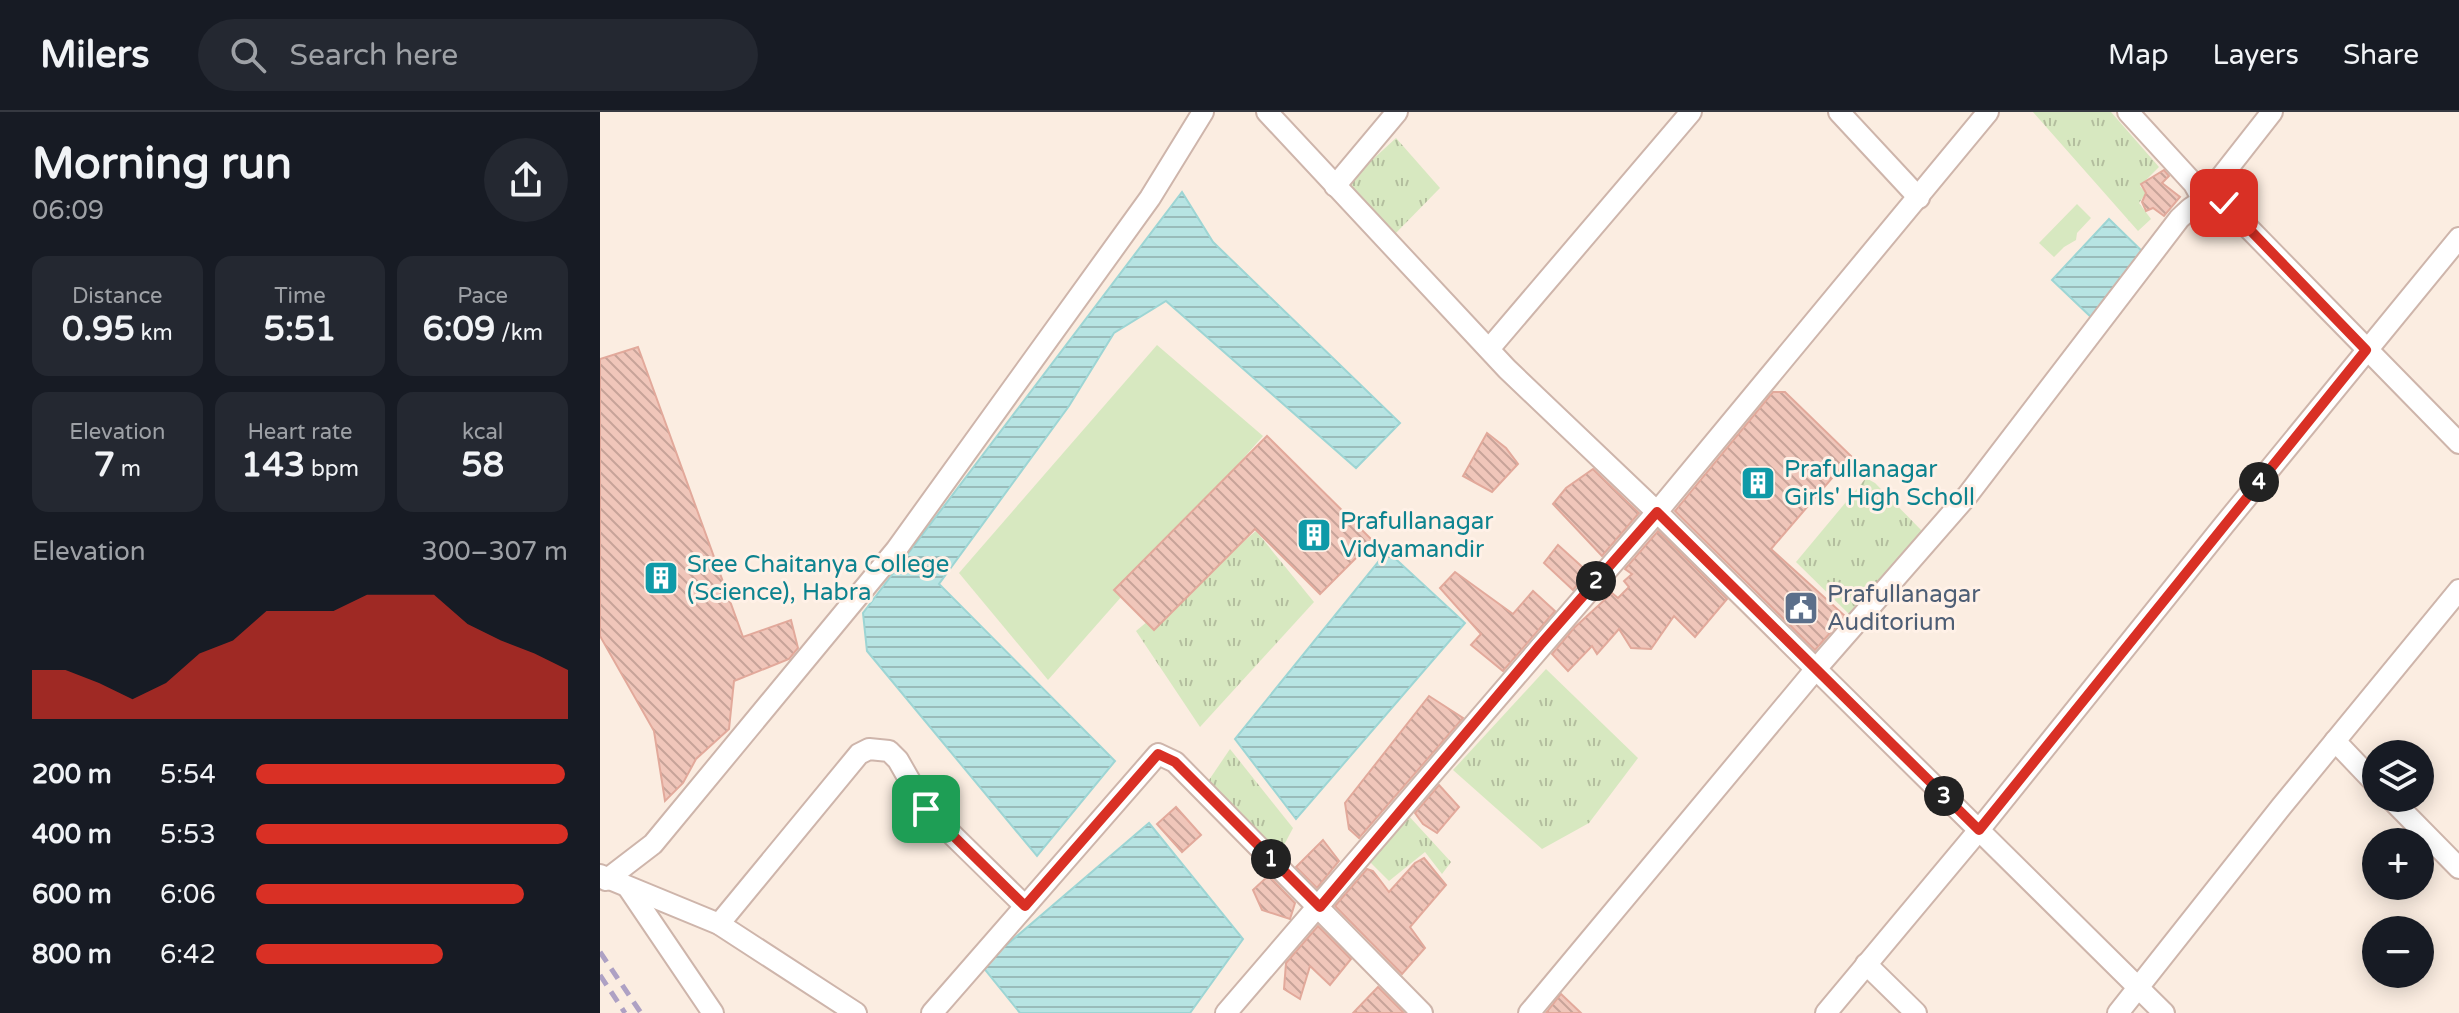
<!DOCTYPE html>
<meta charset="utf-8">
<style>
body{margin:0;font-family:"Varela Round",sans-serif;background:#242831;color:#f1f3f6;height:100vh;display:flex;flex-direction:column;font-size:30px;white-space:nowrap}
*{box-sizing:border-box;margin:0}
p{font-size:26px;color:#9ea1a6}
.icon{flex:none;width:44px;height:44px;fill:none;stroke:currentColor;stroke-width:2;stroke-linecap:round;stroke-linejoin:round}
.map{position:relative;flex:1;overflow:hidden}
.panel{display:flex;flex-direction:column;background:#171b24;width:600px}
.panel>*{flex:none}
.tools{position:absolute;left:1762px;top:628px;display:grid;gap:16px}
.tools a{display:grid;place-items:center;width:72px;height:72px;border-radius:50%;background:#171b24;box-shadow:0 4px 20px #0003;font-size:40px}
.pin{position:absolute;display:grid;place-items:center;width:68px;height:68px;color:#fff;margin:-34px;border-radius:16px;box-shadow:0 4px 12px #0006}
.km{position:absolute;width:40px;height:40px;margin:-20px;border-radius:50%;background:#222;color:#fff;font-size:22px;line-height:40px;text-align:center}
.round{display:grid;place-items:center;flex:none;width:84px;height:84px;border-radius:42px;background:#242831}
.head{display:flex;align-items:center;justify-content:space-between;height:136px;padding:0 32px}
h1{font-size:44px;font-weight:700;line-height:60px}
.figures{display:grid;grid-template-columns:repeat(3,1fr);gap:12px;height:136px;padding:8px 32px}
.figures div{display:grid;align-content:center;border-radius:16px;background:#242831;text-align:center}
.figures b{font-size:34px;font-weight:700}
.figures small{font-size:22px;font-weight:400}
.figures p{font-size:22px}
.chart{height:224px;padding:16px 32px}
.chart p{display:flex;justify-content:space-between}
.chart svg{width:100%;height:144px;margin-top:8px;fill:#d93025;opacity:.7}
ul{padding:0 32px;list-style:none;font-size:26px}
li{display:grid;grid-template-columns:128px 96px 1fr;align-items:center;height:60px}
li i{height:20px;border-radius:10px;background:#d93025}
header{display:flex;align-items:center;gap:48px;box-sizing:border-box;height:112px;padding:0 40px;background:#171b24;border-bottom:2px solid #363941}
header strong{font-size:38px}
nav{display:flex;gap:44px;margin-inline-start:auto;font-size:28px}
.search{width:560px;height:72px;background:#242831;display:flex;align-items:center;gap:20px;box-sizing:border-box;padding:0 28px;border-radius:44px;color:#9ea1a6;font-size:30px}
main{display:flex;flex:1;min-height:0}
.map>svg:first-child{display:block}
.grass{fill:#d7e8c0}
.park{fill:url(#park-tufts)}
.water{fill:url(#water-rules);stroke:#9dd5d4;stroke-width:2}
.building{fill:url(#building-back-hatch);stroke:#e2a99b;stroke-width:2}
.lines{fill:none;stroke-linecap:round;stroke-linejoin:round}
.street-casing{stroke:#ceb5ab;stroke-width:24}
.street{stroke:#fff;stroke-width:20}
.rail{stroke:#aea1c4;stroke-width:5;stroke-dasharray:12 8;stroke-linecap:butt}
.route-casing{stroke:#fff;stroke-width:16}
.route{stroke:#d93025;stroke-width:10}
.labels{text-anchor:middle;dominant-baseline:central;stroke-width:6;stroke-linejoin:round;paint-order:stroke}
.culture-label{font-size:24px;fill:#0d838f;stroke:#fff1e7;text-anchor:start}
.service-label{font-size:24px;fill:#4e5e75;stroke:#fff1e7;text-anchor:start}
</style>
<header>
<strong>Milers</strong>
<div class="search"><svg class="icon" aria-label="search" viewBox="0 0 24 24"><circle cx="10" cy="10" r="6"/><path d="M15 15l6 6"/></svg>Search here</div>
<nav><a>Map</a><a>Layers</a><a>Share</a></nav>
</header>
<main>
<section class="panel">
<div class="head"><div><h1>Morning run</h1><p>06:09</p></div><a class="round"><svg class="icon" aria-label="share" viewBox="0 0 24 24"><path d="M12 15V3M7 8l5-5 5 5M5 13v7h14v-7"/></svg></a></div>
<div class="figures">
<div><p>Distance</p><b>0.95<small> km</small></b></div>
<div><p>Time</p><b>5:51</b></div>
<div><p>Pace</p><b>6:09<small> /km</small></b></div>
</div>
<div class="figures">
<div><p>Elevation</p><b>7<small> m</small></b></div>
<div><p>Heart rate</p><b>143<small> bpm</small></b></div>
<div><p>kcal</p><b>58</b></div>
</div>
<div class="chart"><p><span>Elevation</span>300–307 m</p>
<svg viewBox="0 0 160 44" preserveAspectRatio="none"><path d="M0 44V29L10 29L20 33L30 38L40 33L50 24L60 20L70 11L80 11L90 11L100 6L110 6L120 6L130 15L140 20L150 24L160 29V44z"/></svg>
</div>
<ul>
<li><b>200 m</b>5:54<i style="width:99%"></i></li>
<li><b>400 m</b>5:53<i style="width:100%"></i></li>
<li><b>600 m</b>6:06<i style="width:86%"></i></li>
<li><b>800 m</b>6:42<i style="width:60%"></i></li>
</ul>
</section>
<div class="map">
<svg width="1859" height="901" viewBox="0 0 1859 901">
<defs>
<pattern id="park-tufts" width="24" height="20" patternUnits="userSpaceOnUse" patternTransform="scale(2)"><rect width="24" height="20" fill="#d7e8c0"/><path d="M3 7l-1-3M5 7V3M7 7l1-3M15 17l-1-3M17 17v-4M19 17l1-3" fill="none" stroke="#b3be9e"/></pattern>
<pattern id="water-rules" width="6" height="5" patternUnits="userSpaceOnUse" patternTransform="scale(2)"><rect width="6" height="5" fill="#b7e4e3"/><path d="M0 2.5h6" fill="none" stroke="#99bbba"/></pattern>
<pattern id="building-back-hatch" width="6" height="6" patternUnits="userSpaceOnUse" patternTransform="scale(2)"><rect width="6" height="6" fill="#f0c6ba"/><path d="M-1 5l2 2M0 0l6 6M5-1l2 2" fill="none" stroke="#c7a399"/></pattern>
</defs>
<rect width="100%" height="100%" fill="#fbede1"/>
<!-- grass -->
<g class="grass">
<path d="M 1477,92 L 1491,106 L 1477,121 L 1476,128 L 1464,135 L 1454,145 L 1439,131 Z"/>
<path d="M 557,233 L 663,324 L 448,568 L 359,461 Z"/>
</g>
<!-- park -->
<g class="park">
<path d="M 1433,0 L 1511,0 L 1559,55 L 1540,74 L 1546,81 L 1539,91 L 1551,107 L 1538,119 Z"/>
<path d="M 796,26 L 840,76 L 792,125 L 745,73 Z"/>
<path d="M 1266,366 L 1275,371 L 1325,422 L 1252,505 L 1196,450 Z"/>
<path d="M 656,419 L 714,490 L 600,615 L 536,519 Z"/>
<path d="M 946,557 L 1038,646 L 989,711 L 942,737 L 853,658 Z"/>
<path d="M 630,637 L 693,716 L 675,750 L 609,668 Z"/>
<path d="M 807,702 L 851,750 L 842,762 L 825,740 L 789,769 L 766,746 Z"/>
</g>
<!-- water -->
<g class="water">
<path d="M 582,80 L 613,130 L 800,311 L 756,356 L 566,189 L 514,221 L 469,294 L 339,472 L 515,649 L 437,744 L 267,539 L 263,501 Z"/>
<path d="M 1509,107 L 1548,145 L 1492,206 L 1452,168 Z"/>
<path d="M 787,439 L 865,511 L 696,707 L 635,627 Z"/>
<path d="M 549,711 L 643,827 L 590,901 L 420,901 L 382,854 Z"/>
</g>
<!-- building -->
<g class="building">
<path d="M 1564,58 L 1569,64 L 1562,71 L 1580,85 L 1564,104 L 1553,96 L 1546,99 L 1542,90 L 1546,81 L 1541,72 Z"/>
<path d="M 38,235 L 143,525 L 191,508 L 198,536 L 189,547 L 134,569 L 129,617 L 96,647 L 83,671 L 65,689 L 54,619 L 0,524 L 0,247 Z"/>
<path d="M 1173,280 L 1185,280 L 1251,344 L 1171,437 L 1245,504 L 1215,538 L 1075,399 Z"/>
<path d="M 887,321 L 906,336 L 918,352 L 892,380 L 863,364 Z"/>
<path d="M 667,324 L 773,429 L 720,482 L 655,417 L 554,518 L 514,478 Z"/>
<path d="M 993,357 L 1039,401 L 1002,444 L 953,392 L 966,376 Z"/>
<path d="M 1058,419 L 1127,487 L 1095,525 L 1074,504 L 1051,537 L 1031,536 L 1019,517 L 997,542 L 992,534 L 968,559 L 952,542 L 974,516 L 1012,481 L 1018,486 L 1029,475 L 1024,469 L 1032,462 L 1025,457 Z"/>
<path d="M 958,433 L 988,460 L 973,478 L 944,451 Z"/>
<path d="M 855,460 L 913,502 L 933,479 L 955,499 L 903,559 L 871,533 L 881,522 L 840,476 Z"/>
<path d="M 829,584 L 863,606 L 759,726 L 749,717 L 745,691 Z"/>
<path d="M 839,673 L 859,695 L 837,721 L 823,712 L 815,701 Z"/>
<path d="M 576,695 L 601,723 L 582,740 L 557,712 Z"/>
<path d="M 723,728 L 739,749 L 717,776 L 696,755 Z"/>
<path d="M 824,746 L 846,773 L 810,815 L 825,836 L 802,862 L 735,794 L 767,757 L 773,759 L 789,780 L 815,751 Z"/>
<path d="M 667,765 L 670,765 L 695,791 L 690,807 L 662,798 L 653,778 Z"/>
<path d="M 718,814 L 751,847 L 730,873 L 710,854 L 700,887 L 684,877 L 686,851 Z"/>
<path d="M 778,875 L 804,901 L 753,901 Z"/>
<path d="M 961,882 L 981,901 L 946,901 Z"/>
</g>
<g class="lines">
<!-- street casing -->
<g class="street-casing">
<g id="street">
<path d="M 1239,0 L 1319,86"/>
<path d="M 1388,0 L 1057,400 L 1564,901"/>
<path d="M 1528,0 L 1594,72 L 1603,88 L 1672,0"/>
<path d="M 735,74 L 797,0"/>
<path d="M 889,237 L 1091,0"/>
<path d="M 1735,629 L 1776,672"/>
<path d="M 1790,686 L 1859,756"/>
<path d="M 0,763 L 119,812 L 256,901"/>
<path d="M 6,768 L 53,732 L 296,438 L 550,86 L 603,0"/>
<path d="M 29,777 L 113,901"/>
<path d="M 119,812 L 259,642 L 269,637 L 289,639 L 298,648 L 326,697 L 425,794"/>
<path d="M 1266,852 L 1316,901"/>
<path d="M 332,901 L 558,642 L 575,650 L 822,901"/>
<path d="M 626,901 L 1057,400 L 907,257 L 667,0"/>
<path d="M 929,901 L 1215,558 L 1367,384 L 1579,107 C 1597,90 1599,87 1624,91 L 1859,331"/>
<path d="M 1226,901 L 1379,718 L 1624,413 L 1859,126"/>
<path d="M 1518,901 L 1681,695 L 1859,478"/>
</g>
</g>
<!-- street -->
<use href="#street" class="street"/>
<!-- rail -->
<g class="rail">
<path d="M 0,840 L 41,901"/>
<path d="M 0,863 L 25,901"/>
</g>
</g>
<g class="lines">
<!-- route casing -->
<g class="route-casing">
<path id="route" d="M 326,697 L 425,794 L 558,642 L 575,650 L 720,795 L 940,533 L 1057,400 L 1379,718 L 1766,238 L 1624,91"/>
</g>
<!-- route -->
<use href="#route" class="route"/>
</g>
<!-- icons -->
<defs>
<g id="building-square" transform="scale(1.8)"><rect x="-9" y="-9" width="18" height="18" rx="4" fill="#0f9aa8" stroke="#fff1e7"/><path d="M-4-6H4V6H1V3H-1V6H-4ZM-2.5-4.3h1.7v1.8h-1.7ZM.8-4.3h1.7v1.8H.8ZM-2.5-1h1.7V.8h-1.7ZM.8-1h1.7V.8H.8Z" fill="#fff"/></g>
<g id="civic-square" transform="scale(1.8)"><rect x="-9" y="-9" width="18" height="18" rx="4" fill="#5c6f8a" stroke="#fff1e7"/><path d="M-.6-6.5H3V-4.5H.6V-3L4-1V1h2V6H-6V1h2V-1L-.6-3ZM-1.2 2.5V6h2.4V2.5Z" fill="#fff"/></g>
</defs>
<g fill-rule="evenodd">
<use href="#building-square" x="1158" y="371"/>
<use href="#building-square" x="714" y="423"/>
<use href="#building-square" x="61" y="466"/>
<use href="#civic-square" x="1201" y="496"/>
</g>
<g class="labels">
<!-- culture labels -->
<g class="culture-label">
<text x="1184" y="357">Prafullanagar<tspan x="1184" dy="28">Girls' High Scholl</tspan></text>
<text x="740" y="409">Prafullanagar<tspan x="740" dy="28">Vidyamandir</tspan></text>
<text x="87" y="452">Sree Chaitanya College<tspan x="87" dy="28">(Science), Habra</tspan></text>
</g>
<!-- service labels -->
<g class="service-label">
<text x="1227" y="482">Prafullanagar<tspan x="1227" dy="28">Auditorium</tspan></text>
</g>
</g>
</svg>
<div class="tools">
<a><svg class="icon" aria-label="layers" viewBox="0 0 24 24"><path d="M12 4l9 5-9 5-9-5zM3 14l9 5 9-5"/></svg></a>
<a>+</a>
<a>−</a>
</div>
<div class="pin" style="left:326px;top:697px;background:#1e9e55"><svg class="icon" aria-label="arrive" viewBox="0 0 24 24"><path d="M6 21V4h12l-3 4 3 4H6"/></svg></div>
<div class="pin" style="left:1624px;top:91px;background:#d93025"><svg class="icon" aria-label="check" viewBox="0 0 24 24"><path d="M5 12l5 5 9-10"/></svg></div>
<b class="km" style="left:671px;top:747px">1</b>
<b class="km" style="left:996px;top:469px">2</b>
<b class="km" style="left:1344px;top:684px">3</b>
<b class="km" style="left:1659px;top:370px">4</b>
</div>
</main>
